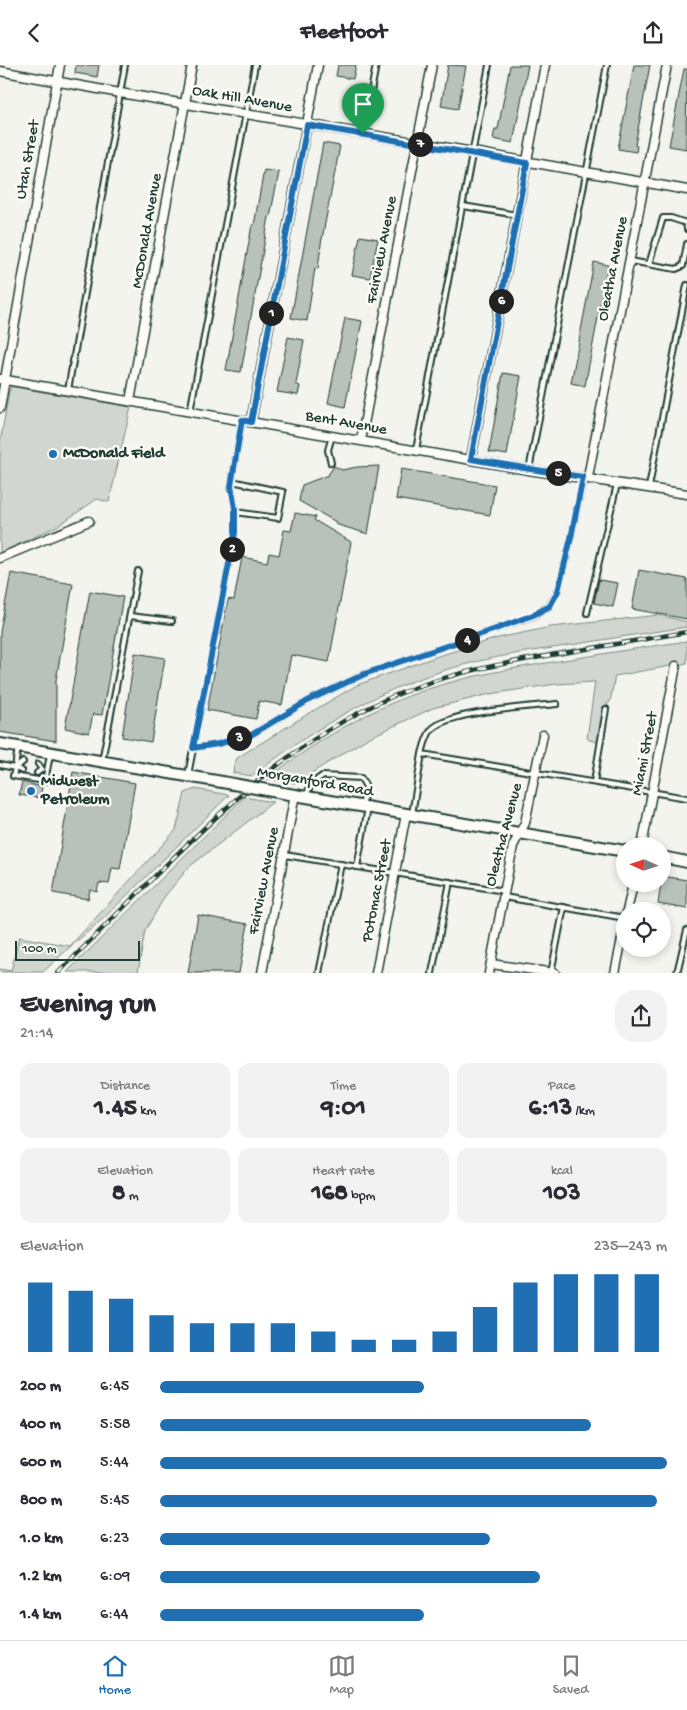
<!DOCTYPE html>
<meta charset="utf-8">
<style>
body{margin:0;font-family:"Gochi Hand",sans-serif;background:#f2f2f3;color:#2b2b33;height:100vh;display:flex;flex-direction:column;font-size:19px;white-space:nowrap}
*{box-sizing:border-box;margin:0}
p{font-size:16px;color:#7c7c81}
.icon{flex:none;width:28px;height:28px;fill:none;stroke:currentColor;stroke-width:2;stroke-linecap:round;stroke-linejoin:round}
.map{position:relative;height:908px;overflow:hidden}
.sheet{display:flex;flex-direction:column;background:#fff;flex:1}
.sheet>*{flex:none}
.needle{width:32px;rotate:273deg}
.buttons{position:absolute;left:616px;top:772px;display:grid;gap:10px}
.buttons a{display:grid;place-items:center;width:55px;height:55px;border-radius:50%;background:#fff;box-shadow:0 2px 8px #0003;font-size:25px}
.scale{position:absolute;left:15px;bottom:12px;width:125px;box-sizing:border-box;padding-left:5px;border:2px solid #1f3d34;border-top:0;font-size:14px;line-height:18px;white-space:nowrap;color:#1f3d34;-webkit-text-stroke:4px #fdfcf7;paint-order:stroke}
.pin{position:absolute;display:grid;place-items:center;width:42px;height:42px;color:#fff;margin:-51px -21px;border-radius:50% 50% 50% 0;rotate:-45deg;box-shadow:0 0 5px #0007}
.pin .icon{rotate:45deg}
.km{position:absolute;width:25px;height:25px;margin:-12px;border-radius:50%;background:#222;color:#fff;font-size:14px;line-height:25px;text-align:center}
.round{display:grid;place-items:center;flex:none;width:52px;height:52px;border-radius:20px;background:#f2f2f3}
.headline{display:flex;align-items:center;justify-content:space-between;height:85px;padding:0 20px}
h1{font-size:28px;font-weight:800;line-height:38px}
.figures{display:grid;grid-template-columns:repeat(3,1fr);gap:8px;height:85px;padding:5px 20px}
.figures div{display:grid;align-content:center;border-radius:12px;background:#f2f2f3;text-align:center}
.figures b{font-size:25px;font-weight:800}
.figures small{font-size:14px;font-weight:400}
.figures p{font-size:14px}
.chart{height:140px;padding:10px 20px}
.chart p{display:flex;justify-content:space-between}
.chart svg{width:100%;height:90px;margin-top:5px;stroke:#1f6fb2;stroke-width:6}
ul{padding:0 20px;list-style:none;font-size:16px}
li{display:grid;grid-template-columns:80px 60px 1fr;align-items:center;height:38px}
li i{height:12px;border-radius:6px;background:#1f6fb2}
header{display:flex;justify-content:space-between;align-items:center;height:65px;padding:0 20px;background:#fff;font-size:22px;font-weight:800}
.tabs{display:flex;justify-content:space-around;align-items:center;height:70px;border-top:1px solid #e1e1e2;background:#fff;font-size:14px;color:#7c7c81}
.tabs a{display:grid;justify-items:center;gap:2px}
.tabs .active{color:#1f6fb2}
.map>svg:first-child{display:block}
.green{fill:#d1d6d1;stroke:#788a82}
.building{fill:#b9c1bb;stroke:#1f3d34}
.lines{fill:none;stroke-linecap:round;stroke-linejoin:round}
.lane-casing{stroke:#1f3d34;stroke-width:8}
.street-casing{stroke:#1f3d34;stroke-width:11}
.secondary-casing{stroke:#1f3d34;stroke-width:14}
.lane{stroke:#fdfcf7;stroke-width:4}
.street{stroke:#fdfcf7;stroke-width:8}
.secondary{stroke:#fdfcf7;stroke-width:10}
.rail-casing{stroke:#1f3d34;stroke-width:4.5}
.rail{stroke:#fdfcf7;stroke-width:2.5;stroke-dasharray:8;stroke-linecap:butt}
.secondary-bridge-casing{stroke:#1f3d34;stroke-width:14;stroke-linecap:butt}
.secondary-bridge{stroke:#fdfcf7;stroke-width:10}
.route-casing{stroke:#fff;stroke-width:10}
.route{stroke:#1f6fb2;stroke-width:6}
.poi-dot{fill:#1f6fb2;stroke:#fdfcf7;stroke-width:2}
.labels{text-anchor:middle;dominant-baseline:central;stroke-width:4.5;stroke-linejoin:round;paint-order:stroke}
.street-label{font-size:16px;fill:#1f3d34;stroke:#fdfcf7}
.poi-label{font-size:16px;font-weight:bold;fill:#1f3d34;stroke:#fdfcf7;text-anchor:start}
</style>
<header><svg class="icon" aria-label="back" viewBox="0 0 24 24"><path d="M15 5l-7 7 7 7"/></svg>Fleetfoot<svg class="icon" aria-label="share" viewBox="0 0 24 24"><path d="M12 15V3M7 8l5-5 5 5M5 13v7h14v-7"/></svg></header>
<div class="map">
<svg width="687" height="908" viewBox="0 0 687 908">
<rect width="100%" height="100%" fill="#f4f4ef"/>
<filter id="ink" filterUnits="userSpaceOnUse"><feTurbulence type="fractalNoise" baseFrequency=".02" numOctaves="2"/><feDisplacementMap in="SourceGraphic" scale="10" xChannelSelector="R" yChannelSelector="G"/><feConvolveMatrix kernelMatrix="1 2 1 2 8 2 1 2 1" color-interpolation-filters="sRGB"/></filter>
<g filter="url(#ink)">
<!-- green -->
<g class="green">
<path d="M 11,322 L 15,322 L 131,342 L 109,437 L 97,434 L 59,460 L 0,488 L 0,378 L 9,327 Z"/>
<path d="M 659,550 L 687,557 L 687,562 C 644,568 602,575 559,582 C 517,588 474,595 433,609 C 366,631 307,669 252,711 L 233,708 L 234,700 L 237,693 L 311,647 L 357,620 L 438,591 L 498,573 L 551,562 Z"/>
<path d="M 687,576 L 687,598 L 615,611 L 610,637 L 606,640 L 597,677 L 589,675 L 587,673 L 595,617 L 556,619 L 490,629 L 433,643 L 368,673 L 295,718 L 267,714 C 310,680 360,650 411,630 C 453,614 497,606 540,599 C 589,591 638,583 687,576 Z"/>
<path d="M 195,724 L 229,730 L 105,852 L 70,882 L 43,907 L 0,907 L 0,904 L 11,906 L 19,872 L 70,881 L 176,765 L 185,728 Z"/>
<path d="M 244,732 L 273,737 L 189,802 L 165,831 L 145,866 L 138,907 L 67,907 Z"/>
</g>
<!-- building -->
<g class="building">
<path d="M 76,0 L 99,0 L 97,12 L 75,8 Z"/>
<path d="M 338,0 L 356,0 L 353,14 L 336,11 Z"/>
<path d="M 448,0 L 466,1 L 458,44 L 441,41 Z"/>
<path d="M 510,0 L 528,0 L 513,78 L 493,74 L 495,64 L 498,64 Z"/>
<path d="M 634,0 L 650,0 L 635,80 L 637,81 L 636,87 L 618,84 Z"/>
<path d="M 684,4 L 687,4 L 686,84 L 669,81 Z"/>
<path d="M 323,78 L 340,81 L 321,179 L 318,204 L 315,203 L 307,256 L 291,253 Z"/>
<path d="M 264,105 L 279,107 L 270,152 L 269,152 L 241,307 L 226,305 L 252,160 L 254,160 Z"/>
<path d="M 360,171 L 378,174 L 370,213 L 352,210 Z"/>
<path d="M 594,197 L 608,200 L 585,321 L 571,318 Z"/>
<path d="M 345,253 L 362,256 L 345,342 L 328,338 Z"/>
<path d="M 288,272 L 304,275 L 296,319 L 300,321 L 298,330 L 277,327 Z"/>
<path d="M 503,308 L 521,311 L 507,390 L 489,387 Z"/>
<path d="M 334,401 L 342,405 L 357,402 L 379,401 L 368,469 L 335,459 L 336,457 L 299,436 L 302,420 L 328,410 Z"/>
<path d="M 401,404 L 495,420 L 490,450 L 396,434 Z"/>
<path d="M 295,448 L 316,452 L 314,455 L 351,477 L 329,597 L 291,590 L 282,640 L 259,636 L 256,654 L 207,645 L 228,534 L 234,535 L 242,492 L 267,497 L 269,488 L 279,490 L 284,465 L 291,466 Z"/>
<path d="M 639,505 L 687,514 L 687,554 L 632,544 Z"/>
<path d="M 11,508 L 73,519 L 56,615 L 56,676 L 0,667 L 0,567 Z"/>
<path d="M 599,515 L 618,518 L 613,542 L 594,538 Z"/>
<path d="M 90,526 L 123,532 L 102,650 L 93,649 L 89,668 L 65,663 Z"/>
<path d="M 135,588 L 165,593 L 151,677 L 122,672 Z"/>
<path d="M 73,707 L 135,718 L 120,804 L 112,803 L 109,819 L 99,818 L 97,827 L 90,825 L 88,834 L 53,828 Z"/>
<path d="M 22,717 L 42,722 L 40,733 L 19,730 Z"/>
<path d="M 662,811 L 687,815 L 687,844 L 658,839 L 661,819 L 662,819 Z"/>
<path d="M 198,850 L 248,859 L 239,908 L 188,908 Z"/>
</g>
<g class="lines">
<!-- lane casing -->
<g class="lane-casing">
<g id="lane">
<path d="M 363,69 L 376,0"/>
<path d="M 463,141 L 517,150"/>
<path d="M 630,196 L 676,204 L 683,201 L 687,179"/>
<path d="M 649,199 L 663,153 L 671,153 L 686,158 L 687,164"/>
<path d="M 68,325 L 125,0"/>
<path d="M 190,347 L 255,0"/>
<path d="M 416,385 L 489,0"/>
<path d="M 331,398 L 328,385 L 332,371"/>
<path d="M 529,405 L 607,0"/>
<path d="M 232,416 L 283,427 L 278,453 L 235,447"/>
<path d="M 649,422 L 687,220"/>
<path d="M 587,548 L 617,419"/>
<path d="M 130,551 L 172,556"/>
<path d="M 193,683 L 218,679 L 251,670 L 311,634 L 367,608 L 493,565 L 533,551 L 549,541 L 558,526 L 571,473 L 583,414"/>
<path d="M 422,689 C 424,681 426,671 432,664 C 450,646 530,642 557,639"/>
<path d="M 102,696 L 138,506"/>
<path d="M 0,700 L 15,703 L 18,682"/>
<path d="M 15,703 L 13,711 L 45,716 L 50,690"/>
<path d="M 22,706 L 15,703 L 23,697"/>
<path d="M 37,708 L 42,704 L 38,699"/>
<path d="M 188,710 L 235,468 L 235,443 L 231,421 L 242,355"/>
<path d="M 594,717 L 606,644"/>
<path d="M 306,731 L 311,719 L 322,711 L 361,713 L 366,722 L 362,741"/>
<path d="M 412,749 L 422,689 L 687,733"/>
<path d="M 285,790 L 504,826"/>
<path d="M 357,802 L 368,743"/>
<path d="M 504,832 L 625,853"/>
<path d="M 319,908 L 341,799"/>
<path d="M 432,908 L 450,817"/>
<path d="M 551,908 L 564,842"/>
<path d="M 677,908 L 687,865"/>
</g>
</g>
<!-- street casing -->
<g class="street-casing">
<g id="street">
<path d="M 0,6 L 120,28 L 473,87 L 687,125"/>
<path d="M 0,314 L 529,405 L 687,429"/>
<path d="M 130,336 L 192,0"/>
<path d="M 0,343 L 60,0"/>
<path d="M 251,357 L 318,0"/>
<path d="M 361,375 L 432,0"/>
<path d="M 471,394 L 545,0"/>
<path d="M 588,412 L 667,0"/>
<path d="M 0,493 L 89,456"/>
<path d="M 642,781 L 676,601"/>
<path d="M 627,846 L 633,819"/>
<path d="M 491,899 L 555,908"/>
<path d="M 262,908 L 295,729"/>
<path d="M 376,908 L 406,749"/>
<path d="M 489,908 L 513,781 L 525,758 L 543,670"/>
<path d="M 615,908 L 625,859"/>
</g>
</g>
<!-- secondary casing -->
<g class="secondary-casing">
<g id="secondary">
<path d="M 0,679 L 222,717"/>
<path d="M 283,728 L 625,786"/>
<path d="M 662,792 L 687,797"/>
</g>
</g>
<!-- lane -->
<use href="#lane" class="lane"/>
<!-- street -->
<use href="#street" class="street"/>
<!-- secondary -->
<use href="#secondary" class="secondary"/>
<!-- rail casing -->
<g class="rail-casing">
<path id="rail" d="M 58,908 C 94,872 129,837 165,801 C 239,728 312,662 411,624 C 458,606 507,598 557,589 C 600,582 644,574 687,567"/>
</g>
<!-- rail -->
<use href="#rail" class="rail"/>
<!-- secondary-bridge casing -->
<g class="secondary-bridge-casing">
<path id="secondary-bridge" d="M 222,717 L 283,728"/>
</g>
<!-- secondary-bridge -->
<use href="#secondary-bridge" class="secondary-bridge"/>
</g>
</g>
<g class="lines" filter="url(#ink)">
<!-- route casing -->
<g class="route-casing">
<path id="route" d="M 307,60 L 527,98 L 471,394 L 530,404 L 583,412 L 571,473 L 558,526 L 550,541 L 533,550 L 493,565 L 367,608 L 311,634 L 251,670 L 218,679 L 193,683 L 235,468 L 235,443 L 231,421 L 242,355 L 251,357 Z"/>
</g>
<!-- route -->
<use href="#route" class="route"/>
</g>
<!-- markers -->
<g class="poi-dot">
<circle cx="53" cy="389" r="5"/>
<circle cx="31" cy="726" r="5"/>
</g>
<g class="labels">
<!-- street labels -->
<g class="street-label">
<text transform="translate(242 35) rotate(10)">Oak Hill Avenue</text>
<text transform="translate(29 95) rotate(-80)">Utah Street</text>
<text transform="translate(148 166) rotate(-80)">McDonald Avenue</text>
<text transform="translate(383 185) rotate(-79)">Fairview Avenue</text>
<text transform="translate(614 204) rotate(-79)">Oleatha Avenue</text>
<text transform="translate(346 359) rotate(10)">Bent Avenue</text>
<text transform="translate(646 689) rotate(-79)">Miami Street</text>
<text transform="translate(315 718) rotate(10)">Morganford Road</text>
<text transform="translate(505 770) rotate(-75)">Oleatha Avenue</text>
<text transform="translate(265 816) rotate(-79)">Fairview Avenue</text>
<text transform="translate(378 826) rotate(-79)">Potomac Street</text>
</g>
<!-- poi labels -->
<g class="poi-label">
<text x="63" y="389">McDonald Field</text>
<text x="41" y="717">Midwest<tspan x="41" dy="18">Petroleum</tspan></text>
</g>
</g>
</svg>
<div class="buttons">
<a><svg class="needle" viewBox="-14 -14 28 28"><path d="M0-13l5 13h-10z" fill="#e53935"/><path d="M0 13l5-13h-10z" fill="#7c7c81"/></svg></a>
<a><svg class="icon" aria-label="locate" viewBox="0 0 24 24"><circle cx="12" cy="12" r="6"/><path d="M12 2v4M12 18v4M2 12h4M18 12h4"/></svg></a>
</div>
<div class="scale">100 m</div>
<div class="pin" style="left:363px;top:69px;background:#1e9e55"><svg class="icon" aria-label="arrive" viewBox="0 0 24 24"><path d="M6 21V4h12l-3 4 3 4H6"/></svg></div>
<b class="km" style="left:271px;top:248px">1</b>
<b class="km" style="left:232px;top:484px">2</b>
<b class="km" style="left:239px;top:673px">3</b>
<b class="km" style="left:467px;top:575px">4</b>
<b class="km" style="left:558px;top:408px">5</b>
<b class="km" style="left:501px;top:236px">6</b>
<b class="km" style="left:420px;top:79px">7</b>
</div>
<section class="sheet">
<div class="headline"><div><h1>Evening run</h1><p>21:14</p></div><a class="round"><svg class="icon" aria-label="share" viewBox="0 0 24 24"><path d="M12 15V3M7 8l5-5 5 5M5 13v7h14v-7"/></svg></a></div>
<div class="figures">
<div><p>Distance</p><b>1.45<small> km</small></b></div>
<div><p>Time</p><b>9:01</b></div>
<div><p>Pace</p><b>6:13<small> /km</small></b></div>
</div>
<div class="figures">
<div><p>Elevation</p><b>8<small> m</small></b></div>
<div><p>Heart rate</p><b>168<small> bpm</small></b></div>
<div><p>kcal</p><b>103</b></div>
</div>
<div class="chart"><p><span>Elevation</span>235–243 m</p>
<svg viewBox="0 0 160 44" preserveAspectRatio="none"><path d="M5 44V10M15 44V14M25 44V18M35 44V26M45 44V30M55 44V30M65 44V30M75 44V34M85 44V38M95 44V38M105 44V34M115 44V22M125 44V10M135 44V6M145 44V6M155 44V6"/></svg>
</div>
<ul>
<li><b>200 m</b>6:45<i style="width:52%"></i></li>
<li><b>400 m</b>5:58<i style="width:85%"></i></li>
<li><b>600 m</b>5:44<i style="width:100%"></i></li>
<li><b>800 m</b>5:45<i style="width:98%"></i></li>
<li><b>1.0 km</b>6:23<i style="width:65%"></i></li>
<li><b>1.2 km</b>6:09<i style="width:75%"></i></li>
<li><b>1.4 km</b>6:44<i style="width:52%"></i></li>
</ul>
</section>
<nav class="tabs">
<a class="active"><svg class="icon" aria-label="home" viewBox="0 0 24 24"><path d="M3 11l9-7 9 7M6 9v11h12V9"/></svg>Home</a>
<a><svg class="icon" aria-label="map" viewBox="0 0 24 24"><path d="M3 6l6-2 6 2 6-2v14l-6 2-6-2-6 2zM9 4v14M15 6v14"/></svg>Map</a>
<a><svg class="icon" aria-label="saved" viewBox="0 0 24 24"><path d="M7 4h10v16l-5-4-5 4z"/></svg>Saved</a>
</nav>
